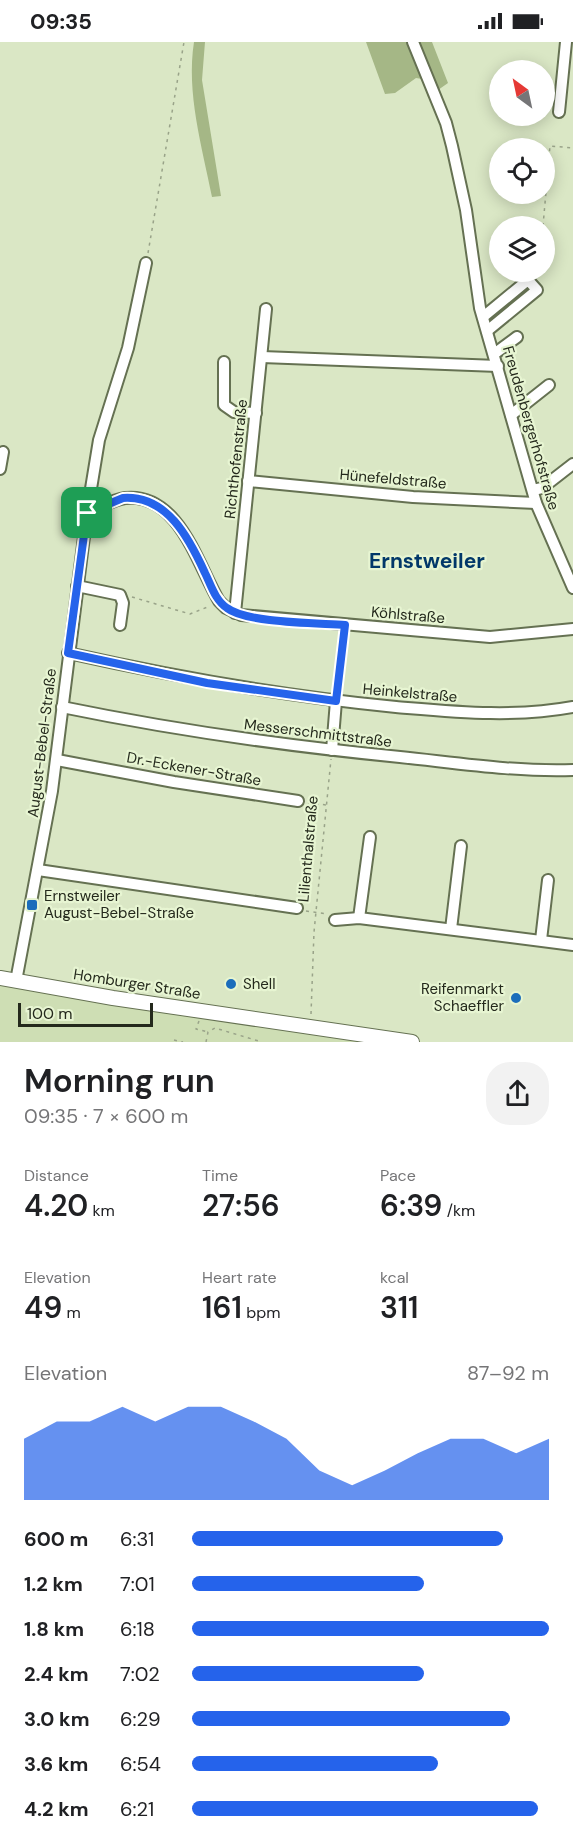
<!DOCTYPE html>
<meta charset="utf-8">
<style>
body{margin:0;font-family:"DM Sans",sans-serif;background:#f2f2f2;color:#202124;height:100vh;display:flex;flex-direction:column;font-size:22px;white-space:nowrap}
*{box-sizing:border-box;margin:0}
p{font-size:20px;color:#757577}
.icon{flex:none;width:33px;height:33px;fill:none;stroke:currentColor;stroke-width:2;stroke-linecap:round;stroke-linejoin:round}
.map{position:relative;height:1000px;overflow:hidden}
.side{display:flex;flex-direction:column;background:#fff;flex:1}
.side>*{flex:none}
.needle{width:39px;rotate:327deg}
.fabs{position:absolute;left:489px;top:18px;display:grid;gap:12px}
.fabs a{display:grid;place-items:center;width:66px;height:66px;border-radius:50%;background:#fff;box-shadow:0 3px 15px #0003;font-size:30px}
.scale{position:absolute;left:18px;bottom:15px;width:135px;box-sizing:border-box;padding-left:6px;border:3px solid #24291c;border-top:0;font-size:16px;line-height:21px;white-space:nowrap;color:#24291c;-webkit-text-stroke:4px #e7f5d2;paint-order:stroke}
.pin{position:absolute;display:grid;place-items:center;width:51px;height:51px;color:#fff;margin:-26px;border-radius:12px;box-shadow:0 3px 9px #0006}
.round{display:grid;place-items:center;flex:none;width:63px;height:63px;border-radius:24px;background:#f2f2f2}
.summary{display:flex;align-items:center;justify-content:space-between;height:102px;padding:0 24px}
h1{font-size:33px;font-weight:600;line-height:45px}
.stats{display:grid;grid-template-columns:repeat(3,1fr);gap:9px;height:102px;padding:6px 24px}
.stats div{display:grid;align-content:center}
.stats b{font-size:30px;font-weight:600}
.stats small{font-size:16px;font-weight:400}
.stats p{font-size:16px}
.chart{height:168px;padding:12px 24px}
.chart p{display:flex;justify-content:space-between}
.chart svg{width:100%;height:108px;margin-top:6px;fill:#2563eb;opacity:.7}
ul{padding:0 24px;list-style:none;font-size:20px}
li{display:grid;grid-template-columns:96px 72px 1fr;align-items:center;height:45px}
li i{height:15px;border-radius:8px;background:#2563eb}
.status{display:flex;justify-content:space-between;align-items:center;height:42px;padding:0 30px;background:#fff;direction:ltr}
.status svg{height:16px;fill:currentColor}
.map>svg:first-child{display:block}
.built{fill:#cedeb4}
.green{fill:#a5b786}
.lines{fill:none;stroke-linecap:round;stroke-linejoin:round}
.minor-casing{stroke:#657152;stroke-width:14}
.major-casing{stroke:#657152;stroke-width:16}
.path{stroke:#99a389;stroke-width:1.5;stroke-dasharray:3 4.5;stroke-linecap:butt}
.minor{stroke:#fff;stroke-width:10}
.major{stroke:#fff;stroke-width:14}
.route-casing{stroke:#fff;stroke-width:12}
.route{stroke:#2563eb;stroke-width:8}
.poi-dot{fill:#1b6dbb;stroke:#e7f5d2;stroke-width:2}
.labels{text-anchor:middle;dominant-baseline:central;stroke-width:4.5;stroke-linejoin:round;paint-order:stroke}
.street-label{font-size:15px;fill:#24291c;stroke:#e7f5d2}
.poi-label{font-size:15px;fill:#24291c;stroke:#e7f5d2;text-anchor:start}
.district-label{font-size:21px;font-weight:bold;fill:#023869;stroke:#e7f5d2}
</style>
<div class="status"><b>09:35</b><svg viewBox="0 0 49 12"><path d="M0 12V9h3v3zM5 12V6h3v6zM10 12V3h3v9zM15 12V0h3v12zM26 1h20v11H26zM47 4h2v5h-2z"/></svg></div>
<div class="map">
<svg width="573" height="1000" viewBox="0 0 573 1000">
<rect width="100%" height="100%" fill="#dae7c5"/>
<!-- built -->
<path class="built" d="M 0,941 L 384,1000 L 0,1000 Z"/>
<!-- green -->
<g class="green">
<path d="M 194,0 L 205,0 L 202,38 L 221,154 L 212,155 C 202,104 186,51 194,0 Z"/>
<path d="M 366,0 L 432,0 L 448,41 L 428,55 L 422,37 L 416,36 L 395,51 L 385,52 Z"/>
</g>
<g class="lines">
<!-- minor casing -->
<g class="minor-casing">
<g id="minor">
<path d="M 413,0 L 446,81 L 452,104 L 466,168 L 480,266 L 536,461 L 573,546"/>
<path d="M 559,70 L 566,0"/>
<path d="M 483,275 L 528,238 L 537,248 L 487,289"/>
<path d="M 494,312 L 517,295"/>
<path d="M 262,315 L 498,324"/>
<path d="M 224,320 L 224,363 L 234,370 L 256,371"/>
<path d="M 511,373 L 549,343"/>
<path d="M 0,427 L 3,410"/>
<path d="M 248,439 L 413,455 L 536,461"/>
<path d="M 533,448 L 542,446 L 573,422"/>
<path d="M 87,471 C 100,466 111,458 125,456 C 179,450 198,524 219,559 L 226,566 L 241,573 L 490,595 L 573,587"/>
<path d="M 77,544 L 120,553 L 123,561 L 120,583"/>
<path d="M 235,571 L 266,267"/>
<path d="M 68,611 C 180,636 282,654 396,665 C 456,670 514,676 573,665"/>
<path d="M 62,665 C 174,688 287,704 400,715 C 458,721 515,730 573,728"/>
<path d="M 332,708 L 336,659"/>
<path d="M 57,718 L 174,740 L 298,759"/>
<path d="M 38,828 L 297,866"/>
<path d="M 359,876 L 370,795"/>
<path d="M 335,878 L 359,876 L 573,903"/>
<path d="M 451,887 L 461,804"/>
<path d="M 541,898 L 548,838"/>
<path d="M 16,939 L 52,749 L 87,471 L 99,398 L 128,306 L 146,221"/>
</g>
</g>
<!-- major casing -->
<g class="major-casing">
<path id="major" d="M 0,936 L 113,956 L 412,1000"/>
</g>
<!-- path -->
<g class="path">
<path d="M 543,184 L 550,104 L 573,106"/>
<path d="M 148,211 L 184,0"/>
<path d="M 132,555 L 190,572 L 210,564"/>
<path d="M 337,650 L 344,592"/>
<path d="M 308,761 L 327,763"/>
<path d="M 306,869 L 328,872"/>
<path d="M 311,972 L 314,890 L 331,717"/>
<path d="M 199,979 L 196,987 L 208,990"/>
<path d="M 174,998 L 183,1000"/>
<path d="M 206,1000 L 208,990 L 215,986 L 262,1000"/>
</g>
<!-- minor -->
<use href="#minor" class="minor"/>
<!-- major -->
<use href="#major" class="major"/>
</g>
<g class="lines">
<!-- route casing -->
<g class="route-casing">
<path id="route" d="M 123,456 C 167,453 189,496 205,531 C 211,543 215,558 227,566 C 246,581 318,581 345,583 L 336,659 L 207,641 L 68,611 L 87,471 Z"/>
</g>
<!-- route -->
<use href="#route" class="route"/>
</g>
<!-- markers -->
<g class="poi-dot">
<rect x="26" y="857" width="12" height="12" rx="3"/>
<circle cx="231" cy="942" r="6"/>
<circle cx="516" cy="956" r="6"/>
</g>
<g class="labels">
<!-- street labels -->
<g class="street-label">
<text transform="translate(531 386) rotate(74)">Freudenbergerhofstraße</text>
<text transform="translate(236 417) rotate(-84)">Richthofenstraße</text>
<text transform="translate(393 437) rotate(5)">Hünefeldstraße</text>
<text transform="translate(408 573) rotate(5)">Köhlstraße</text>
<text transform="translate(410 651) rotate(5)">Heinkelstraße</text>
<text transform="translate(318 691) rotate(7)">Messerschmittstraße</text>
<text transform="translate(42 701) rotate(-83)">August-Bebel-Straße</text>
<text transform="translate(194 727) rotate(10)">Dr.-Eckener-Straße</text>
<text transform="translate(308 807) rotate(-85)">Lilienthalstraße</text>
<text transform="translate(137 942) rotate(9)">Homburger Straße</text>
</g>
<!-- poi labels -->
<g class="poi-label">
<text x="44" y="854">Ernstweiler<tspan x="44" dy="17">August-Bebel-Straße</tspan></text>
<text x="243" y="942">Shell</text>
<text x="504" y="947" text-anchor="end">Reifenmarkt<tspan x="504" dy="17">Schaeffler</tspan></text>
</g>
<!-- district labels -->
<g class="district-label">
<text x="427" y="519">Ernstweiler</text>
</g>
</g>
</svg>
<div class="fabs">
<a><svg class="needle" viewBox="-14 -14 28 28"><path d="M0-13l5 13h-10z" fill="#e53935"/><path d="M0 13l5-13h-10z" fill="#757577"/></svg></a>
<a><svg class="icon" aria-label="locate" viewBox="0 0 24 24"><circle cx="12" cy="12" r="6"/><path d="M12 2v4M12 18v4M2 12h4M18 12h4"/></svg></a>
<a><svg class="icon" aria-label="layers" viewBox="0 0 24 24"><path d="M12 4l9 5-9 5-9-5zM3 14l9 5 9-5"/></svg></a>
</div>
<div class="scale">100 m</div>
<div class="pin" style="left:87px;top:471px;background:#1e9e55"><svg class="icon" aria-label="arrive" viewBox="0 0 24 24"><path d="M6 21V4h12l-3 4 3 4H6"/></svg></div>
</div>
<section class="side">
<div class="summary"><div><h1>Morning run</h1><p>09:35 · 7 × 600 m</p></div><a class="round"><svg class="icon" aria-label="share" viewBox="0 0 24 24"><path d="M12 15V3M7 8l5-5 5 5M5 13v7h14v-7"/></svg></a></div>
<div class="stats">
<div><p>Distance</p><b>4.20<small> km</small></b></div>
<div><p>Time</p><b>27:56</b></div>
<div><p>Pace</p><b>6:39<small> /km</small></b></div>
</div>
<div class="stats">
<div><p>Elevation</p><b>49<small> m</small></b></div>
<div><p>Heart rate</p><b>161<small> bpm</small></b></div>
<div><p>kcal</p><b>311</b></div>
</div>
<div class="chart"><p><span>Elevation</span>87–92 m</p>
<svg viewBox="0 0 160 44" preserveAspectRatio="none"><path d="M0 44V19L10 12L20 12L30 6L40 12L50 6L60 6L70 12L80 19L90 32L100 38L110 32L120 25L130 19L140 19L150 25L160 19V44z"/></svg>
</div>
<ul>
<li><b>600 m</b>6:31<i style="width:87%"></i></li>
<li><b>1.2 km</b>7:01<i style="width:65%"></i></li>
<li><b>1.8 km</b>6:18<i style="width:100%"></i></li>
<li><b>2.4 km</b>7:02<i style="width:65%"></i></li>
<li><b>3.0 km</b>6:29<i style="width:89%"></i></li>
<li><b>3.6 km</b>6:54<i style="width:69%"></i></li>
<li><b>4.2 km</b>6:21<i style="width:97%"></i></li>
</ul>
</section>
